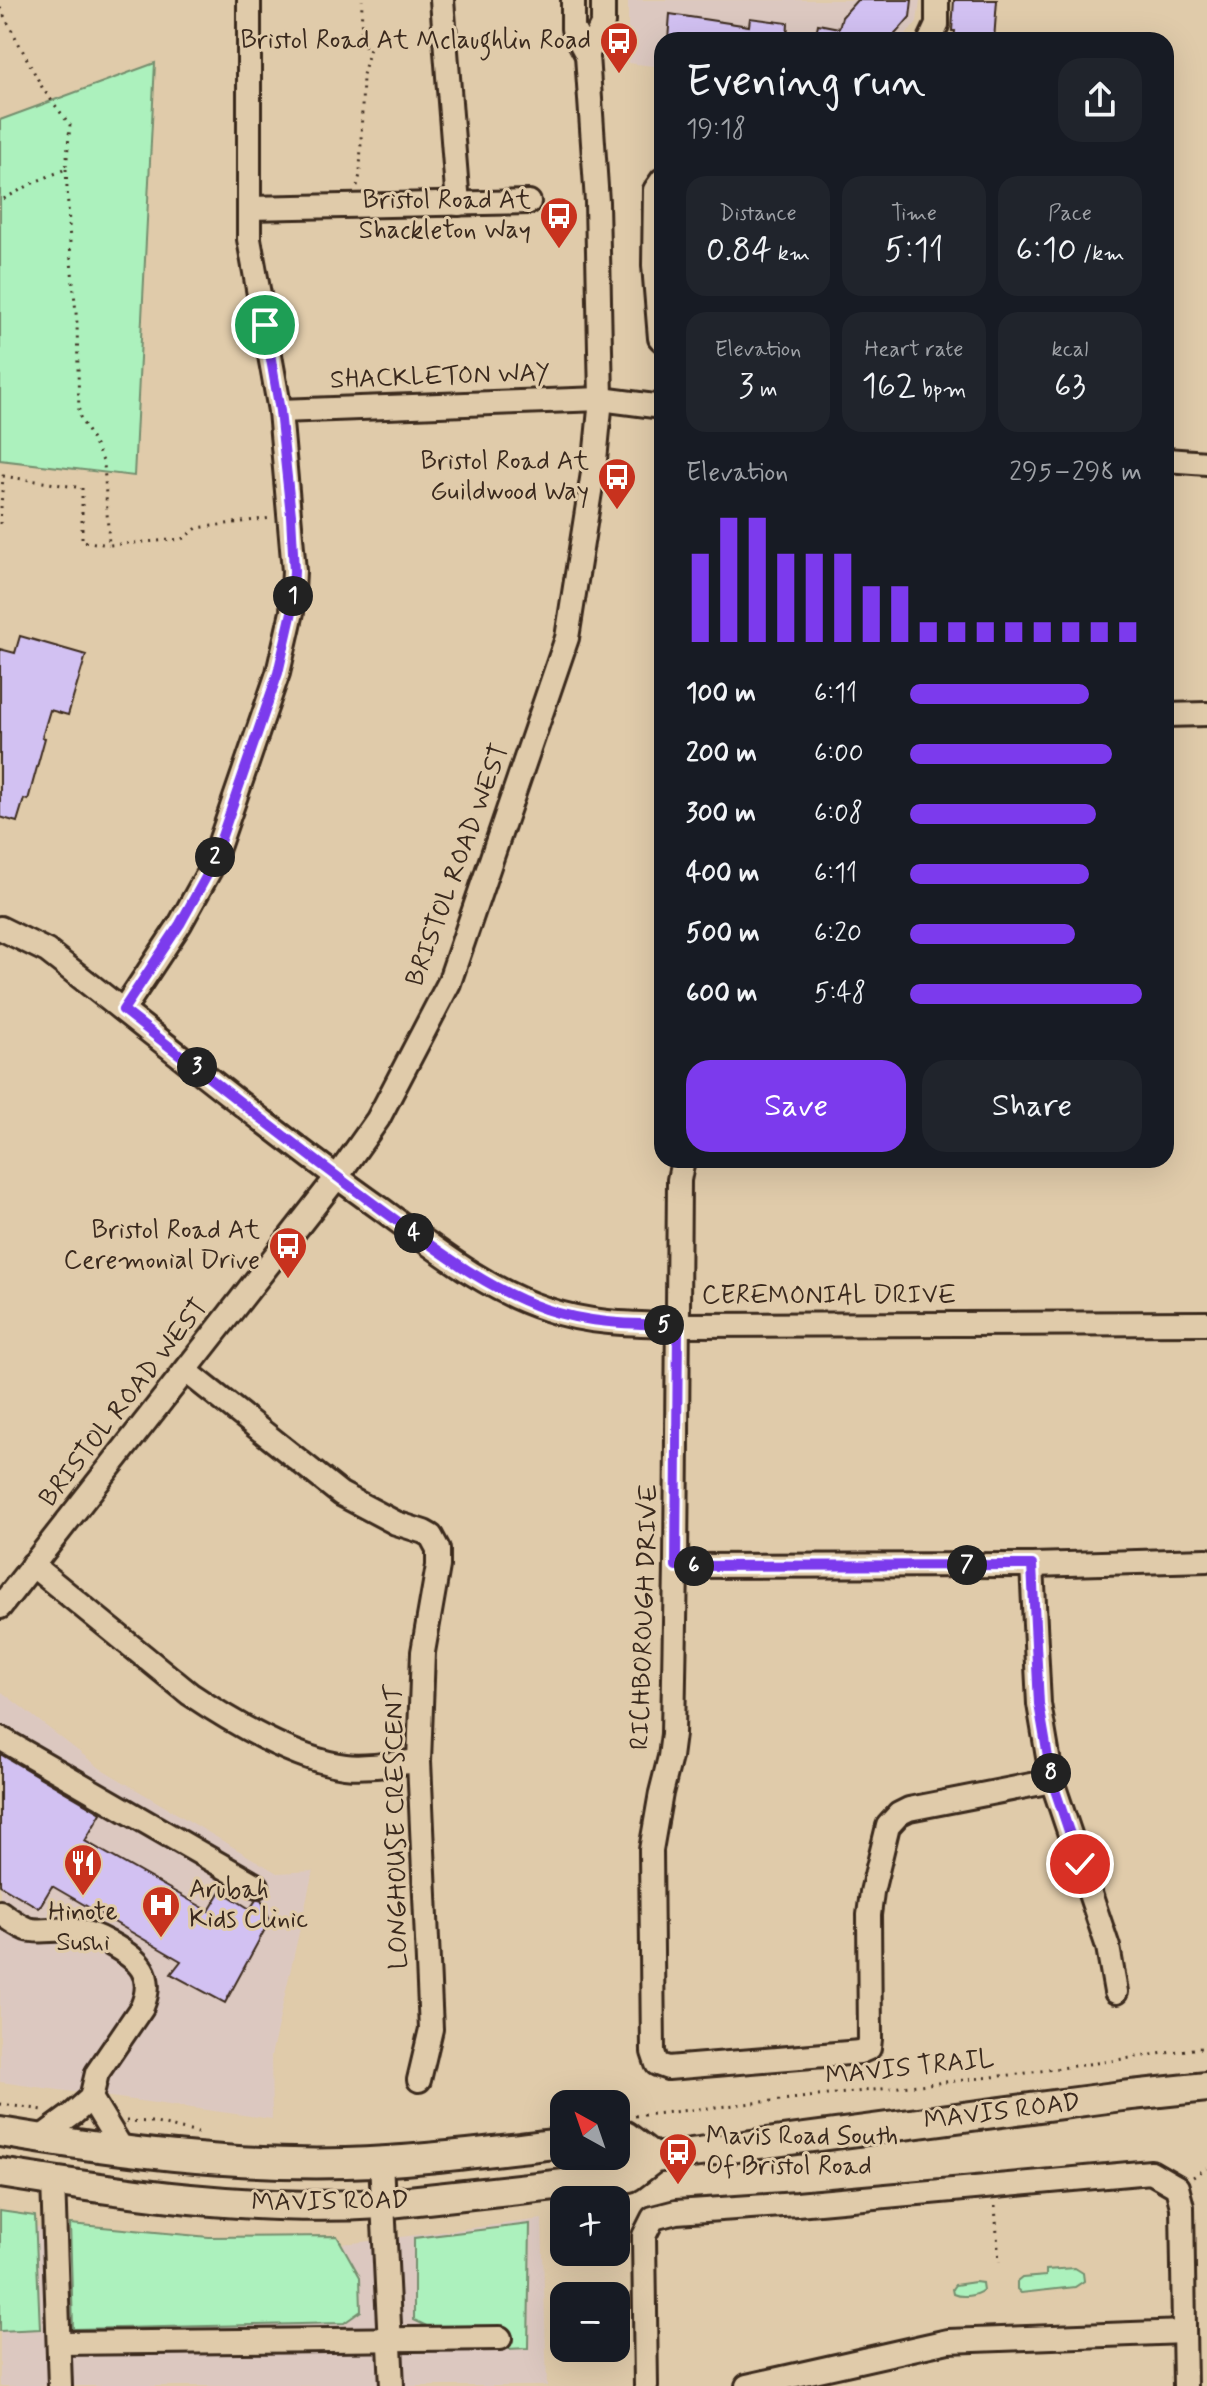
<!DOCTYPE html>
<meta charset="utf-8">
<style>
body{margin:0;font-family:Mynerve,sans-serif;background:#20242c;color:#f1f3f6;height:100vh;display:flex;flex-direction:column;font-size:30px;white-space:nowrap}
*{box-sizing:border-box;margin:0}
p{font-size:26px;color:#9ea1a6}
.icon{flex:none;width:44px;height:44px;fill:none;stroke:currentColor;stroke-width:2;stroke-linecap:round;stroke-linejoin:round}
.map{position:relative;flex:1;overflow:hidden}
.details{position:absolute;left:654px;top:32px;width:520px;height:1136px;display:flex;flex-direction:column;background:#171b24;border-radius:24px;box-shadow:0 8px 32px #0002}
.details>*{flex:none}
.needle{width:52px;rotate:320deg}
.tools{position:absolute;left:550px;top:2090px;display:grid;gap:16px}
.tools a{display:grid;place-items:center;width:80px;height:80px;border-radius:16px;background:#171b24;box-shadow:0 8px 32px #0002;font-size:40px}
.pin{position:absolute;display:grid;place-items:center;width:68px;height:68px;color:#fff;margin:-34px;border:4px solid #fff;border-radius:50%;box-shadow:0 2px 8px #0007}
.km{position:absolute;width:40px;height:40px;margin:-20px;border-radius:50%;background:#222;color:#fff;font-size:22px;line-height:40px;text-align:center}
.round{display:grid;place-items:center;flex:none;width:84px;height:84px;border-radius:24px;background:#20242c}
.summary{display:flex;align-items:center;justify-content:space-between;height:136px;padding:0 32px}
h1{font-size:44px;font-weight:600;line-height:60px}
.metrics{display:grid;grid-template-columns:repeat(3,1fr);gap:12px;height:136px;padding:8px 32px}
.metrics div{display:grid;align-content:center;border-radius:20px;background:#20242c;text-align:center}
.metrics b{font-size:34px;font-weight:600}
.metrics small{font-size:22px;font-weight:400}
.metrics p{font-size:22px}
.chart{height:224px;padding:16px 32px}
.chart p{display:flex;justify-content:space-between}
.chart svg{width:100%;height:144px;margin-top:8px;stroke:#7c3aed;stroke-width:6}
.primary-button{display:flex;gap:16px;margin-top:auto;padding:16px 32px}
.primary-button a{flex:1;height:92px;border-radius:24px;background:#7c3aed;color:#fff;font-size:32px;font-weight:600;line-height:92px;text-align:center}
.primary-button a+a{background:#20242c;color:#f1f3f6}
ul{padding:0 32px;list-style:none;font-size:26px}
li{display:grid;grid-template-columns:128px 96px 1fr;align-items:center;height:60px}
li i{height:20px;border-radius:10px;background:#7c3aed}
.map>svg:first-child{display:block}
.built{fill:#dcc8c0}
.green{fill:#acf1bd;stroke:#748e6e;stroke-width:2}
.building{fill:#d2c1f2;stroke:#3b2a1e;stroke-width:2}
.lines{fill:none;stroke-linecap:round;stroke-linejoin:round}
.minor-casing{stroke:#3b2a1e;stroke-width:28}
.major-casing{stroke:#3b2a1e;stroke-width:34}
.path{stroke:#3b2a1e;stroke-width:3;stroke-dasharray:2 6;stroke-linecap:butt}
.minor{stroke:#e0cbaa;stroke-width:22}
.major{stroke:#e0cbaa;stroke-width:28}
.route-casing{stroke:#fff;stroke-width:16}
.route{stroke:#7c3aed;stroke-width:10}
.labels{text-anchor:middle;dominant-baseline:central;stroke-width:6;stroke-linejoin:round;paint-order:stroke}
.poi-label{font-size:26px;fill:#3b2a1e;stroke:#e0cbaa;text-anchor:end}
.street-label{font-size:26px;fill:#3b2a1e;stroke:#e0cbaa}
</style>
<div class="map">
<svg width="1207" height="2386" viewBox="0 0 1207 2386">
<rect width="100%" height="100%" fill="#e0cbaa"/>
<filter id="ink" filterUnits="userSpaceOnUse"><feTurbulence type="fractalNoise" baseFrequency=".0125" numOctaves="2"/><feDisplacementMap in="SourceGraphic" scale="16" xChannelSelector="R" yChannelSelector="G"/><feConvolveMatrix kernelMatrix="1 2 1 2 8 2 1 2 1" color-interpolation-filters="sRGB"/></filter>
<g filter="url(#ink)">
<!-- built -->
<g class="built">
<path d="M 628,0 L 920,0 L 917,22 L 901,40 L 662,40 L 662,67 L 628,63 Z"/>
<path d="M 2,1692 L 100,1768 L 277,1873 L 313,1871 L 271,2056 L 272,2119 L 0,2082 L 0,1695 Z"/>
<path d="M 542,2219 L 547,2386 L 0,2386 L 0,2221 L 103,2238 L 223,2250 L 353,2243 Z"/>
</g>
<!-- green -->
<g class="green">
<path d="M 155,63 L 134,476 L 0,460 L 0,120 Z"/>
<path d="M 0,2211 L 35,2216 L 40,2329 L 0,2331 Z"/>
<path d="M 70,2224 L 209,2237 L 337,2236 L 360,2277 L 361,2311 L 344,2323 L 73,2329 Z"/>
<path d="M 530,2224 L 528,2348 L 507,2349 L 506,2329 L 435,2330 L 414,2320 L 414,2238 Z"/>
<path d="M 1075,2268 L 1083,2273 L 1084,2281 L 1075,2287 L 1021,2293 L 1017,2289 L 1017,2282 L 1022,2278 L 1046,2276 L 1046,2270 Z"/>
<path d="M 975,2282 L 982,2283 L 983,2290 C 976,2296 962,2298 953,2294 L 952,2289 L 955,2285 Z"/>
</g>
<!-- building -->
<g class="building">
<path d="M 857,0 L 912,0 L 910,17 L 890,40 L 815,40 L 818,24 L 839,28 L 842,17 Z"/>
<path d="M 954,0 L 997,0 L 994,40 L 954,40 L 955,31 L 952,31 Z"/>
<path d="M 670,14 L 749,26 L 750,18 L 788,23 L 787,40 L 668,40 Z"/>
<path d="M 20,636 L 86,655 L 68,715 L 50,710 L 42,737 L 45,738 L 28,800 L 24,799 L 17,822 L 0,817 L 0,649 L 15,653 Z"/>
<path d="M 0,1754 L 101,1813 L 85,1841 L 209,1911 L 221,1891 L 250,1909 L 256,1900 L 261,1899 L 270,1920 L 225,2003 L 171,1974 L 181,1961 L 52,1886 L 39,1908 L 0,1885 Z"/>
</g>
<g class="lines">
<!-- minor casing -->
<g class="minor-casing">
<g id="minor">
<path d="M 442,0 L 458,204"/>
<path d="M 930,40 L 937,25 L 937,0"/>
<path d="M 587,55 L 603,23 L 603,0"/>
<path d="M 662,180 L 655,190 L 654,265 L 660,338 L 662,340"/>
<path d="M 249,208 L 529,202"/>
<path d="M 280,411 L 601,399 L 662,407"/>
<path d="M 1166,460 L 1207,463"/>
<path d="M 1166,715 L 1207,714"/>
<path d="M 0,928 L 47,951 C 158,1037 266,1127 380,1208 C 432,1246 484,1289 546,1309 C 589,1324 633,1324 678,1325 L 1207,1323"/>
<path d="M 123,1010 L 180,924 L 211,868 L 278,673 L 292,612 L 294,571 L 280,411 L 249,239 L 249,0"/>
<path d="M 683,1160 L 679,1180 L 676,1566 L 673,1734 L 670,1757 L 661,1793 L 651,1850 L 653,2052 L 657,2064 L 668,2068 L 860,2052 L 869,2048 L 870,2039 L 869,1915 L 872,1892 L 888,1826 L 899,1814 L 909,1809 L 1052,1781"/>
<path d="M 186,1371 L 341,1494 L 396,1523 L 424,1532 L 431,1536 L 438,1549 L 438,1566 L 423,1652 L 419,1761 L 431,2029 L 419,2080"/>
<path d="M 32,1565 L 190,1694 C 230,1721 296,1760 345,1766 C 368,1769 395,1763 419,1761"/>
<path d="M 1032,1565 L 1039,1704 L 1052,1781 L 1108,1947 L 1116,1992"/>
<path d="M 676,1566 L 1032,1565 L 1207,1560"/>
<path d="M 0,1607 L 337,1177 L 378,1119 L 449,983 L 567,638 L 595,460 L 601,399 L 597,202 L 587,55 L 573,29 L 573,0"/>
<path d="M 0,1738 L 257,1886"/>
<path d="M 0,1912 C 8,1918 17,1925 27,1929 C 39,1933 56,1928 70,1930 C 85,1931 97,1936 111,1944 C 138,1959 156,1974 142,2007 L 97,2073 L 91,2098 L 73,2114 L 39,2139"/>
<path d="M 91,2098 L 122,2149"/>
<path d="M 381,2161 L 392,2386"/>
<path d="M 53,2180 L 60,2386"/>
<path d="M 59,2343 L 500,2338"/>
<path d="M 646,2386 L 644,2236 L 653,2218 L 676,2212 L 797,2204 L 1151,2172 L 1177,2187 L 1182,2207 L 1185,2386"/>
<path d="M 747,2386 L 948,2341 L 1184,2332"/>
</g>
</g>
<!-- major casing -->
<g class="major-casing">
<g id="major">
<path d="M 0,2132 C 114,2151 230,2166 346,2163 C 419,2161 491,2151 564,2143"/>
<path d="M 616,2137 L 625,2136 L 654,2158"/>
<path d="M 0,2173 C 127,2193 253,2212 381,2204 L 629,2177 L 654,2158 L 1122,2096 L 1207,2087"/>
</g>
</g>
<!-- path -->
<g class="path">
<path d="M 0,8 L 43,89 L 70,125 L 66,169 L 37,181 L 0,201"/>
<path d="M 66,169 L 71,261 L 77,323 L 79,415 L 104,463 L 109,545 L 182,539 L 197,528 L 271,518"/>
<path d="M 357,186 L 360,175 L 363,75 L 370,48 L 363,45 L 361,40 L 362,0"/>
<path d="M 0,524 L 3,476 L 82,488 L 82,541 L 109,545"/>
<path d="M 0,2104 L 44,2110"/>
<path d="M 635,2116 L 1019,2074 L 1207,2047"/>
<path d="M 126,2121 L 152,2122 L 198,2133"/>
<path d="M 1193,2177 L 1207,2168"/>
<path d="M 995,2206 L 999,2262"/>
</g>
<!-- minor -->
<use href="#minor" class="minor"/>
<!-- major -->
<use href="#major" class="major"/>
</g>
</g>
<g class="lines" filter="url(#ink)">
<!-- route casing -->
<g class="route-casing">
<path id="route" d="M 265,325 L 280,411 L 291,515 L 294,571 L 292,612 L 278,673 L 211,868 L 180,924 L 123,1010 C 211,1079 298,1149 389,1215 C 439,1251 487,1289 545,1309 C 589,1324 633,1324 678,1325 L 676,1566 L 1032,1565 L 1039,1704 L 1052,1781 L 1080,1864"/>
</g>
<!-- route -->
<use href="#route" class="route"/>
</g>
<!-- icons -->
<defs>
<g id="bus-pin" transform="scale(2)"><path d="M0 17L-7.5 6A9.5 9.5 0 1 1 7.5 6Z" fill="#c8321e" stroke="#e0cbaa"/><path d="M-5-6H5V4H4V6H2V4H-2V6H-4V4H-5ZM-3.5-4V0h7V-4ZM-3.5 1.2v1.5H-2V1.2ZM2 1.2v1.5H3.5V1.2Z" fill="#fff"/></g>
<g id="restaurant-pin" transform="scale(2)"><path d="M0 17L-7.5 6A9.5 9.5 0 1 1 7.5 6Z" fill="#c8321e" stroke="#e0cbaa"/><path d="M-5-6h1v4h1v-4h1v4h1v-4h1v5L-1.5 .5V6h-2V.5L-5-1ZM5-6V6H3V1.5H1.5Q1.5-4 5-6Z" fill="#fff"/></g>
<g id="hospital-pin" transform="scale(2)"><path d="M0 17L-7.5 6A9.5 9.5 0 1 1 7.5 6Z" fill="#c8321e" stroke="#e0cbaa"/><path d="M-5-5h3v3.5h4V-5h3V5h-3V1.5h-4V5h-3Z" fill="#fff"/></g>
</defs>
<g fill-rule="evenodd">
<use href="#bus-pin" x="619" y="41"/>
<use href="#bus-pin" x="559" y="216"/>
<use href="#bus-pin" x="617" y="477"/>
<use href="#bus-pin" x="288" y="1246"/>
<use href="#restaurant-pin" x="83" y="1863"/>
<use href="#hospital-pin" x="161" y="1905"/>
<use href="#bus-pin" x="678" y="2152"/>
</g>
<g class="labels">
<!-- poi labels -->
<g class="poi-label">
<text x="591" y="41">Bristol Road At Mclaughlin Road</text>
<text x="531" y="201">Bristol Road At<tspan x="531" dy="30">Shackleton Way</tspan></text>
<text x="589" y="462">Bristol Road At<tspan x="589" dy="30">Guildwood Way</tspan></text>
<text x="260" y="1231">Bristol Road At<tspan x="260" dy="30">Ceremonial Drive</tspan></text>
<text x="189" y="1890" text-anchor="start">Arubah<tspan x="189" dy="30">Kids Clinic</tspan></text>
<text x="83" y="1913" text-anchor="middle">Hinote<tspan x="83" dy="30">Sushi</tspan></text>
<text x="706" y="2137" text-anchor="start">Mavis Road South<tspan x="706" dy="30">Of Bristol Road</tspan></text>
</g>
<!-- street labels -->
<g class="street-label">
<text transform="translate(440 377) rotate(-2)">SHACKLETON WAY</text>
<text transform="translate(458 865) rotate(-70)">BRISTOL ROAD WEST</text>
<text x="829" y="1296">CEREMONIAL DRIVE</text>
<text transform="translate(124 1403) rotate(-52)">BRISTOL ROAD WEST</text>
<text transform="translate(645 1617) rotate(-88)">RICHBOROUGH DRIVE</text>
<text transform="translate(397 1827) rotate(-91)">LONGHOUSE CRESCENT</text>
<text transform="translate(910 2068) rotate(-6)">MAVIS TRAIL</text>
<text transform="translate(1002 2112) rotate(-7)">MAVIS ROAD</text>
<text transform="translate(330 2202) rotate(-1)">MAVIS ROAD</text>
</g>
</g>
</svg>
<div class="tools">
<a><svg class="needle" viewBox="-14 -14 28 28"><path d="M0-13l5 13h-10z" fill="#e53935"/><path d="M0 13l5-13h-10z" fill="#9ea1a6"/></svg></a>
<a>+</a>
<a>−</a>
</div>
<div class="pin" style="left:265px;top:325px;background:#1e9e55"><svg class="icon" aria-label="arrive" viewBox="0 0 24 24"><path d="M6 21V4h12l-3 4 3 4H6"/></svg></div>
<div class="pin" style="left:1080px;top:1864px;background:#d93025"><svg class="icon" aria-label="check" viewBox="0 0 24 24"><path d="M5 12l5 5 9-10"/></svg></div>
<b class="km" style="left:293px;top:596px">1</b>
<b class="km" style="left:215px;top:857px">2</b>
<b class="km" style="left:197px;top:1067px">3</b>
<b class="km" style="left:414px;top:1233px">4</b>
<b class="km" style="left:664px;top:1325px">5</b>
<b class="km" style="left:694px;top:1566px">6</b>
<b class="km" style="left:967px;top:1565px">7</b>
<b class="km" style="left:1051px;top:1773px">8</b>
<section class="details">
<div class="summary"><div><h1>Evening run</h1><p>19:18</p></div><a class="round"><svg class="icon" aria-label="share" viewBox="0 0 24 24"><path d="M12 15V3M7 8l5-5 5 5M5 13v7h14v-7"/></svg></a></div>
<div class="metrics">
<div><p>Distance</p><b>0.84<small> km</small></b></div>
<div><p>Time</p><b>5:11</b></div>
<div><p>Pace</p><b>6:10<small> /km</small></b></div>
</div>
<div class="metrics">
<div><p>Elevation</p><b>3<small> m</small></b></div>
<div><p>Heart rate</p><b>162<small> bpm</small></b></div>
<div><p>kcal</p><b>63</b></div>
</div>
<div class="chart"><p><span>Elevation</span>295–298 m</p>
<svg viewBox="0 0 160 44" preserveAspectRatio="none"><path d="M5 44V17M15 44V6M25 44V6M35 44V17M45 44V17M55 44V17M65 44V27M75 44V27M85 44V38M95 44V38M105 44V38M115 44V38M125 44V38M135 44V38M145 44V38M155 44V38"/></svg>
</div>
<ul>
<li><b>100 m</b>6:11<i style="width:77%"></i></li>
<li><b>200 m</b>6:00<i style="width:87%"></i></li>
<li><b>300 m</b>6:08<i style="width:80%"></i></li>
<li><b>400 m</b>6:11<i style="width:77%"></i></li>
<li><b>500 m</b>6:20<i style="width:71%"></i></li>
<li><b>600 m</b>5:48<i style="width:100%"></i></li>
</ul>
<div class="primary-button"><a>Save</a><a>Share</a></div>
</section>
</div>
